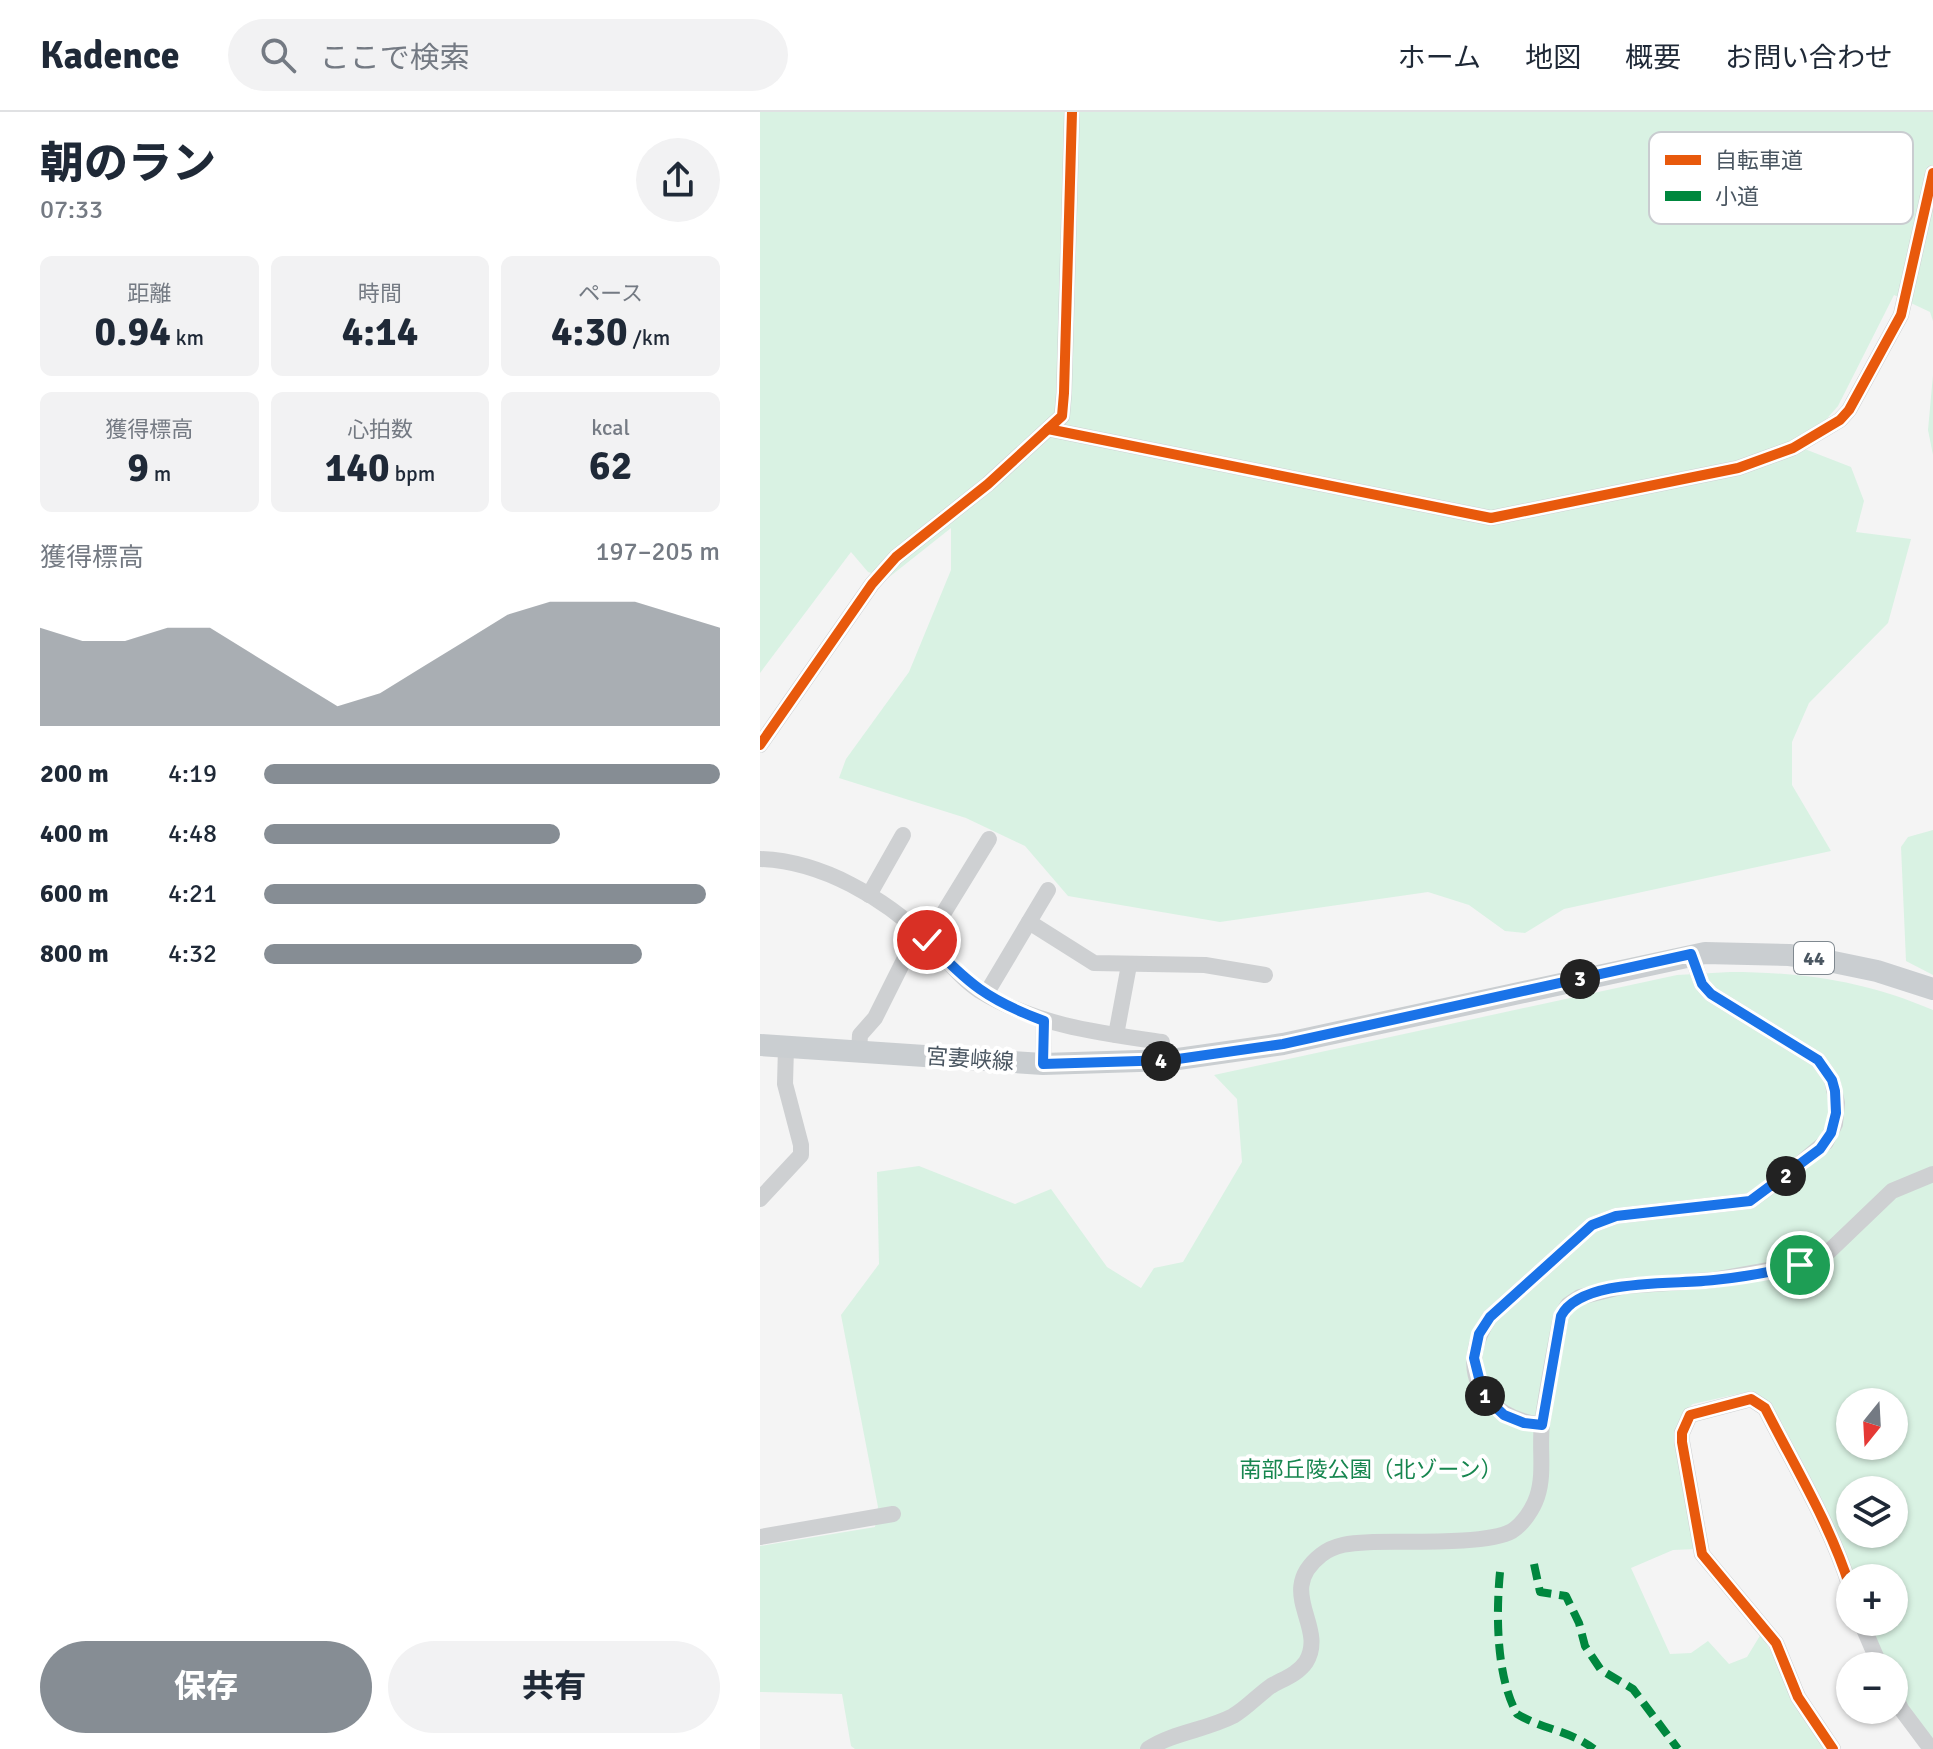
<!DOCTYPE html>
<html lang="ja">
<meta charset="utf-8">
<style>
body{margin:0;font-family:Signika,"Noto Sans JP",sans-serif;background:#f2f2f3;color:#1f2937;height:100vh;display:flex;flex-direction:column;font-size:30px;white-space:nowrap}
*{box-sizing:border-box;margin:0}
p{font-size:26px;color:#747a83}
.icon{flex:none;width:44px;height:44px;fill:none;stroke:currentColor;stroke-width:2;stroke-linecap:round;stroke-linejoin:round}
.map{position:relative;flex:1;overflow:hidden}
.sheet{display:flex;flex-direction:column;background:#fff;width:760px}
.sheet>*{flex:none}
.needle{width:52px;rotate:198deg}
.buttons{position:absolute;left:1076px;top:1276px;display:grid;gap:16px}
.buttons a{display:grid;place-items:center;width:72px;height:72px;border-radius:50%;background:#fff;box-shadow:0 2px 6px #0004;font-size:40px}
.pin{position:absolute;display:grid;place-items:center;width:68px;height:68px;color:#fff;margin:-34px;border:4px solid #fff;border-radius:50%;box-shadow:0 2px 8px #0007}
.km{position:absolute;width:40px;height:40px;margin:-20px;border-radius:50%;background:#222;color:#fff;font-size:22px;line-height:40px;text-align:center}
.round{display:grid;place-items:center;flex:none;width:84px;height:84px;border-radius:42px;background:#f2f2f3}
.headline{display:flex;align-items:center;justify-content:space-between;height:136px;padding:0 40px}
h1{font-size:44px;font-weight:800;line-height:60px}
.figures{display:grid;grid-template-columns:repeat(3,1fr);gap:12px;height:136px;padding:8px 40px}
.figures div{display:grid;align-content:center;border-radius:12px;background:#f2f2f3;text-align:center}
.figures b{font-size:40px;font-weight:800}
.figures small{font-size:22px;font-weight:400}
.figures p{font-size:22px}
.chart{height:224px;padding:16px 40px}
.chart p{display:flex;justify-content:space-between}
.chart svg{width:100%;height:144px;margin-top:8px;fill:#868d94;opacity:.7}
.action{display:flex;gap:16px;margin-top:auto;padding:16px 40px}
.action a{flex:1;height:92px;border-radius:48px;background:#868d94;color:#fff;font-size:32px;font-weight:800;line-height:92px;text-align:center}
.action a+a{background:#f2f2f3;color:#1f2937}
ul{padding:0 40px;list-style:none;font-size:26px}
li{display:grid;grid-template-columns:128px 96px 1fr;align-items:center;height:60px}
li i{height:20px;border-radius:10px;background:#868d94}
header{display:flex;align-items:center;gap:48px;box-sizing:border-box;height:112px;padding:0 40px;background:#fff;border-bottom:2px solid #e0e1e3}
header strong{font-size:38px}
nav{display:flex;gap:44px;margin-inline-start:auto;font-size:28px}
.search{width:560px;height:72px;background:#f2f2f3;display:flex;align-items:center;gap:20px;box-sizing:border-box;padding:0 28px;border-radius:44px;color:#747a83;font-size:30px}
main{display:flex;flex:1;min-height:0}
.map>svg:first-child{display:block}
.green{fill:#d9f2e3;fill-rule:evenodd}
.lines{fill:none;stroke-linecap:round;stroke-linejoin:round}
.minor{stroke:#ced0d2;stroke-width:16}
.major{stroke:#caced1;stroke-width:22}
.quiet{stroke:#00873e;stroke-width:8;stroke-dasharray:16 8;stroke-linecap:butt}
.cycleway-casing{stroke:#fff;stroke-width:15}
.cycleway{stroke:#e8590c;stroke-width:10}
.route-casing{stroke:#fff;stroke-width:16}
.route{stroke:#1a73e8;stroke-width:10}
.labels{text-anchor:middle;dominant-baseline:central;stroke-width:8;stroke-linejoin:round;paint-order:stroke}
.shield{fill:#fff;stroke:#808990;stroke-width:2}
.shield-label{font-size:20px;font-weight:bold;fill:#4a5661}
.street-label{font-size:22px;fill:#4a5661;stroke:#fff}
.park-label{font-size:22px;fill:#17864f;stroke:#fff}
.key{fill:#fff;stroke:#c9ccd0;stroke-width:2}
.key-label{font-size:22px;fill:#4a5661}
</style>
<header>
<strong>Kadence</strong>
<div class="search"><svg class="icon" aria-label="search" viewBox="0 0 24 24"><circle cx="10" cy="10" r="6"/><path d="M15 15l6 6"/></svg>ここで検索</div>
<nav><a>ホーム</a><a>地図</a><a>概要</a><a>お問い合わせ</a></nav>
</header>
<main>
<section class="sheet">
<div class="headline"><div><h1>朝のラン</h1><p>07:33</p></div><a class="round"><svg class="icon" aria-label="share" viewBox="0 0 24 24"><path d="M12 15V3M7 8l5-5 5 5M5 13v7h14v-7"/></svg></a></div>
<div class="figures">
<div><p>距離</p><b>0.94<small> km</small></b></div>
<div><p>時間</p><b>4:14</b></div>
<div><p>ペース</p><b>4:30<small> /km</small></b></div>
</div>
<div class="figures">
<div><p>獲得標高</p><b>9<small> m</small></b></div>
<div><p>心拍数</p><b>140<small> bpm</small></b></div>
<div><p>kcal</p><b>62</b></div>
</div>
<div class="chart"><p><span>獲得標高</span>197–205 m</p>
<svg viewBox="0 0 160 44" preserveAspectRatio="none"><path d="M0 44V14L10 18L20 18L30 14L40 14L50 22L60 30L70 38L80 34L90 26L100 18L110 10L120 6L130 6L140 6L150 10L160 14V44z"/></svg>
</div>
<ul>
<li><b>200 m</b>4:19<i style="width:100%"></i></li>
<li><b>400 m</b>4:48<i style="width:65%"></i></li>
<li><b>600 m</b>4:21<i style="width:97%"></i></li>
<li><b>800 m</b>4:32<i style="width:83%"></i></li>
</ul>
<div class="action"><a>保存</a><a>共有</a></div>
</section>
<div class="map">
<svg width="1173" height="1637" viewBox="0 0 1173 1637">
<rect width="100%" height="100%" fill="#f4f4f4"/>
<!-- green -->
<g class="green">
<path d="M 0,0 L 1173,0 L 1173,209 L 1170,200 L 1134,183 L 1078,294 L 1064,310 L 1037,334 L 1091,355 L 1104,389 L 1096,420 L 1151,427 L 1128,511 L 1049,591 L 1032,630 L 1032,673 L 1071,739 L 804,797 L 765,821 L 745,819 L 709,793 L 668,780 L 460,810 L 308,784 L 265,734 L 206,706 L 79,666 L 86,647 L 149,560 L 191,458 L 191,416 L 128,466 L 108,460 L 91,440 L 0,561 Z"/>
<path d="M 1173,263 L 1173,343 L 1168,318 Z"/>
<path d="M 1173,718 L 1173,863 L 1146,849 L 1141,735 L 1148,725 Z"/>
<path d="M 970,860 C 1043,860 1105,869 1173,898 L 1173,1630 C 1155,1607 1134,1585 1134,1554 L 1125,1554 L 1107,1510 L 1134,1510 L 1134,1466 L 1091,1466 L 1008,1290 L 991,1279 L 933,1292 L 924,1299 L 936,1437 L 913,1438 L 871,1456 L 910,1542 L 931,1541 L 948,1529 L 969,1552 L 987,1545 L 1001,1522 L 1066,1637 L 95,1637 L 91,1634 L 82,1582 L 0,1580 L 0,1434 L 115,1415 L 118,1395 L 81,1203 L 119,1152 L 117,1060 L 159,1054 L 255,1092 L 291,1077 L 347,1155 L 381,1176 L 394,1156 L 423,1150 L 482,1050 L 477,987 L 454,963 L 917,863 ZM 1090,1290 L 1134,1290 L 1134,1334 L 1090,1334 ZM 1090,1378 L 1134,1378 L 1134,1422 L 1090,1422 Z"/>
</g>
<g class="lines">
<!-- minor -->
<g class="minor">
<path d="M 288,317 L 731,406 L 978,356 L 1033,336 L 1080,308 L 1089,298 L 1141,203 L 1173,61"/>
<path d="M 0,633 L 112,472 L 136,445 L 228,372 L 302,304 L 304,281 L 312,0"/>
<path d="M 0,747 C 62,749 124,786 168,828 C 185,845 200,866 220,879 C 275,913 339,921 402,930"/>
<path d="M 109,783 L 143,723"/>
<path d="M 269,810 L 334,851 L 445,853 L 505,863"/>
<path d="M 167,828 L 229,727"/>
<path d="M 226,882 L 288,778"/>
<path d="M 356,923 L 369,853"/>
<path d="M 99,940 L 100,923 L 115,906 L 158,820"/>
<path d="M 283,952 L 284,909"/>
<path d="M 0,1087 L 41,1043 L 41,1033 L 25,972 L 26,935"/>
<path d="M 782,1313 C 723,1306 694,1257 730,1205 L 832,1113 L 856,1104 L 990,1089 L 1029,1061 L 1066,1030 L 1075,1012 L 1077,991 L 1072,968 L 1058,948 L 951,882 L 942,872 L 931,842"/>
<path d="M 0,1425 L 133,1402"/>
<path d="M 1101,1510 L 1120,1554"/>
<path d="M 1134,1582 L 1141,1597 L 1171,1637"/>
<path d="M 388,1637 C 414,1620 446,1618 473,1604 C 487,1596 498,1583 511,1574 C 523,1567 538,1562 546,1550 C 568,1514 514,1480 561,1443 C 576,1431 594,1431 613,1430 C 645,1429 727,1433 752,1419 C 763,1412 773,1397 777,1385 C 785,1362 779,1336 782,1312 C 787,1276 794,1240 801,1204 L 808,1193 L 820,1185 L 865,1174 L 953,1168 L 1059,1149 L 1132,1079 L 1173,1062"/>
<path d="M 1073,1637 L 1038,1585 L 1016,1531 L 942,1442 L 922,1330 L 922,1321 L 930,1303 L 991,1287 L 1005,1296 C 1035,1355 1070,1412 1090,1475"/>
</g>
<!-- major -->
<path class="major" d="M 0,933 L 283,952 L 411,948 L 523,932 L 945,841 L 1029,843 L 1059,847 L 1117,859 L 1173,877"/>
<!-- quiet -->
<g class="quiet">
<path d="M 774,1452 L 780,1480 L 806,1484 L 819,1511 L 825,1534 L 841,1558 L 873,1577 L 918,1637"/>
<path d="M 740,1460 C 736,1502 736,1564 757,1602 C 784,1618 809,1618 834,1637"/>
</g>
<!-- cycleway casing -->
<g class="cycleway-casing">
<g id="cycleway">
<path d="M 288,317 L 731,406 L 978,356 L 1033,336 L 1080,308 L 1089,298 L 1141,203 L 1173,61"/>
<path d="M 0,633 L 112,472 L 136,445 L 228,372 L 302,304 L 304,281 L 312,0"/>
<path d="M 1073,1637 L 1038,1585 L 1016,1531 L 942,1442 L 922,1330 L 922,1321 L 930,1303 L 991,1287 L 1005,1296 C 1035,1355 1070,1412 1090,1475"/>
</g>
</g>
<!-- cycleway -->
<use href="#cycleway" class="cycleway"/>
</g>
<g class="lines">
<!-- route casing -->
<g class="route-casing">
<path id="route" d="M 167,828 C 208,872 228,888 284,909 L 283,952 L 411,948 L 523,932 L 931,842 L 942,872 L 951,882 L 1058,948 L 1072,968 L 1075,979 L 1076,1001 L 1071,1021 L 1060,1037 L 990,1089 L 856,1104 L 832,1113 L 730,1205 L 719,1222 L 714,1246 L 722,1278 L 728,1288 L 744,1303 L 764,1311 L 782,1313 L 801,1204 C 821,1165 916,1173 954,1168 C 983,1165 1011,1160 1040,1153"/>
</g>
<!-- route -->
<use href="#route" class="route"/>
</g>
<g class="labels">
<!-- shield labels -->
<rect class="shield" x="1034" y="830" width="40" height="32" rx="6"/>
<g class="shield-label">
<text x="1054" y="846">44</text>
</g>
<!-- street labels -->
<g class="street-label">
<text transform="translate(210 947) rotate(4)">宮妻峡線</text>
</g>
<!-- park labels -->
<g class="park-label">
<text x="611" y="1357">南部丘陵公園（北ゾーン）</text>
</g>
</g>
<!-- legend -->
<rect x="889" y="20" width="264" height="92" rx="12" class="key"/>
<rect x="905" y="43" width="36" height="10" fill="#e8590c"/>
<rect x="905" y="79" width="36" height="10" fill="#00873e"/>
<g class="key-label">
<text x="955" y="56">自転車道</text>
<text x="955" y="92">小道</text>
</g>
</svg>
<div class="buttons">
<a><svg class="needle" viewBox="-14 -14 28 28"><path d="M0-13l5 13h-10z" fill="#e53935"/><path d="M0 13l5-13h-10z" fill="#747a83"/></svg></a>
<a><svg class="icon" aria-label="layers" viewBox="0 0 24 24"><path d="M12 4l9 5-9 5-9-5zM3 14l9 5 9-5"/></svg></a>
<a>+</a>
<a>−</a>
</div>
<div class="pin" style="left:1040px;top:1153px;background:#1e9e55"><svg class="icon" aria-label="arrive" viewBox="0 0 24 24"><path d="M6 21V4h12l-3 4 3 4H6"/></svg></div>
<div class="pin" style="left:167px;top:828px;background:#d93025"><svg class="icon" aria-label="check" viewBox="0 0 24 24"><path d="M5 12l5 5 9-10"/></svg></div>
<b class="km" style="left:725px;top:1284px">1</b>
<b class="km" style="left:1026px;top:1064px">2</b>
<b class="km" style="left:820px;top:867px">3</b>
<b class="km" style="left:401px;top:949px">4</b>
</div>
</main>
